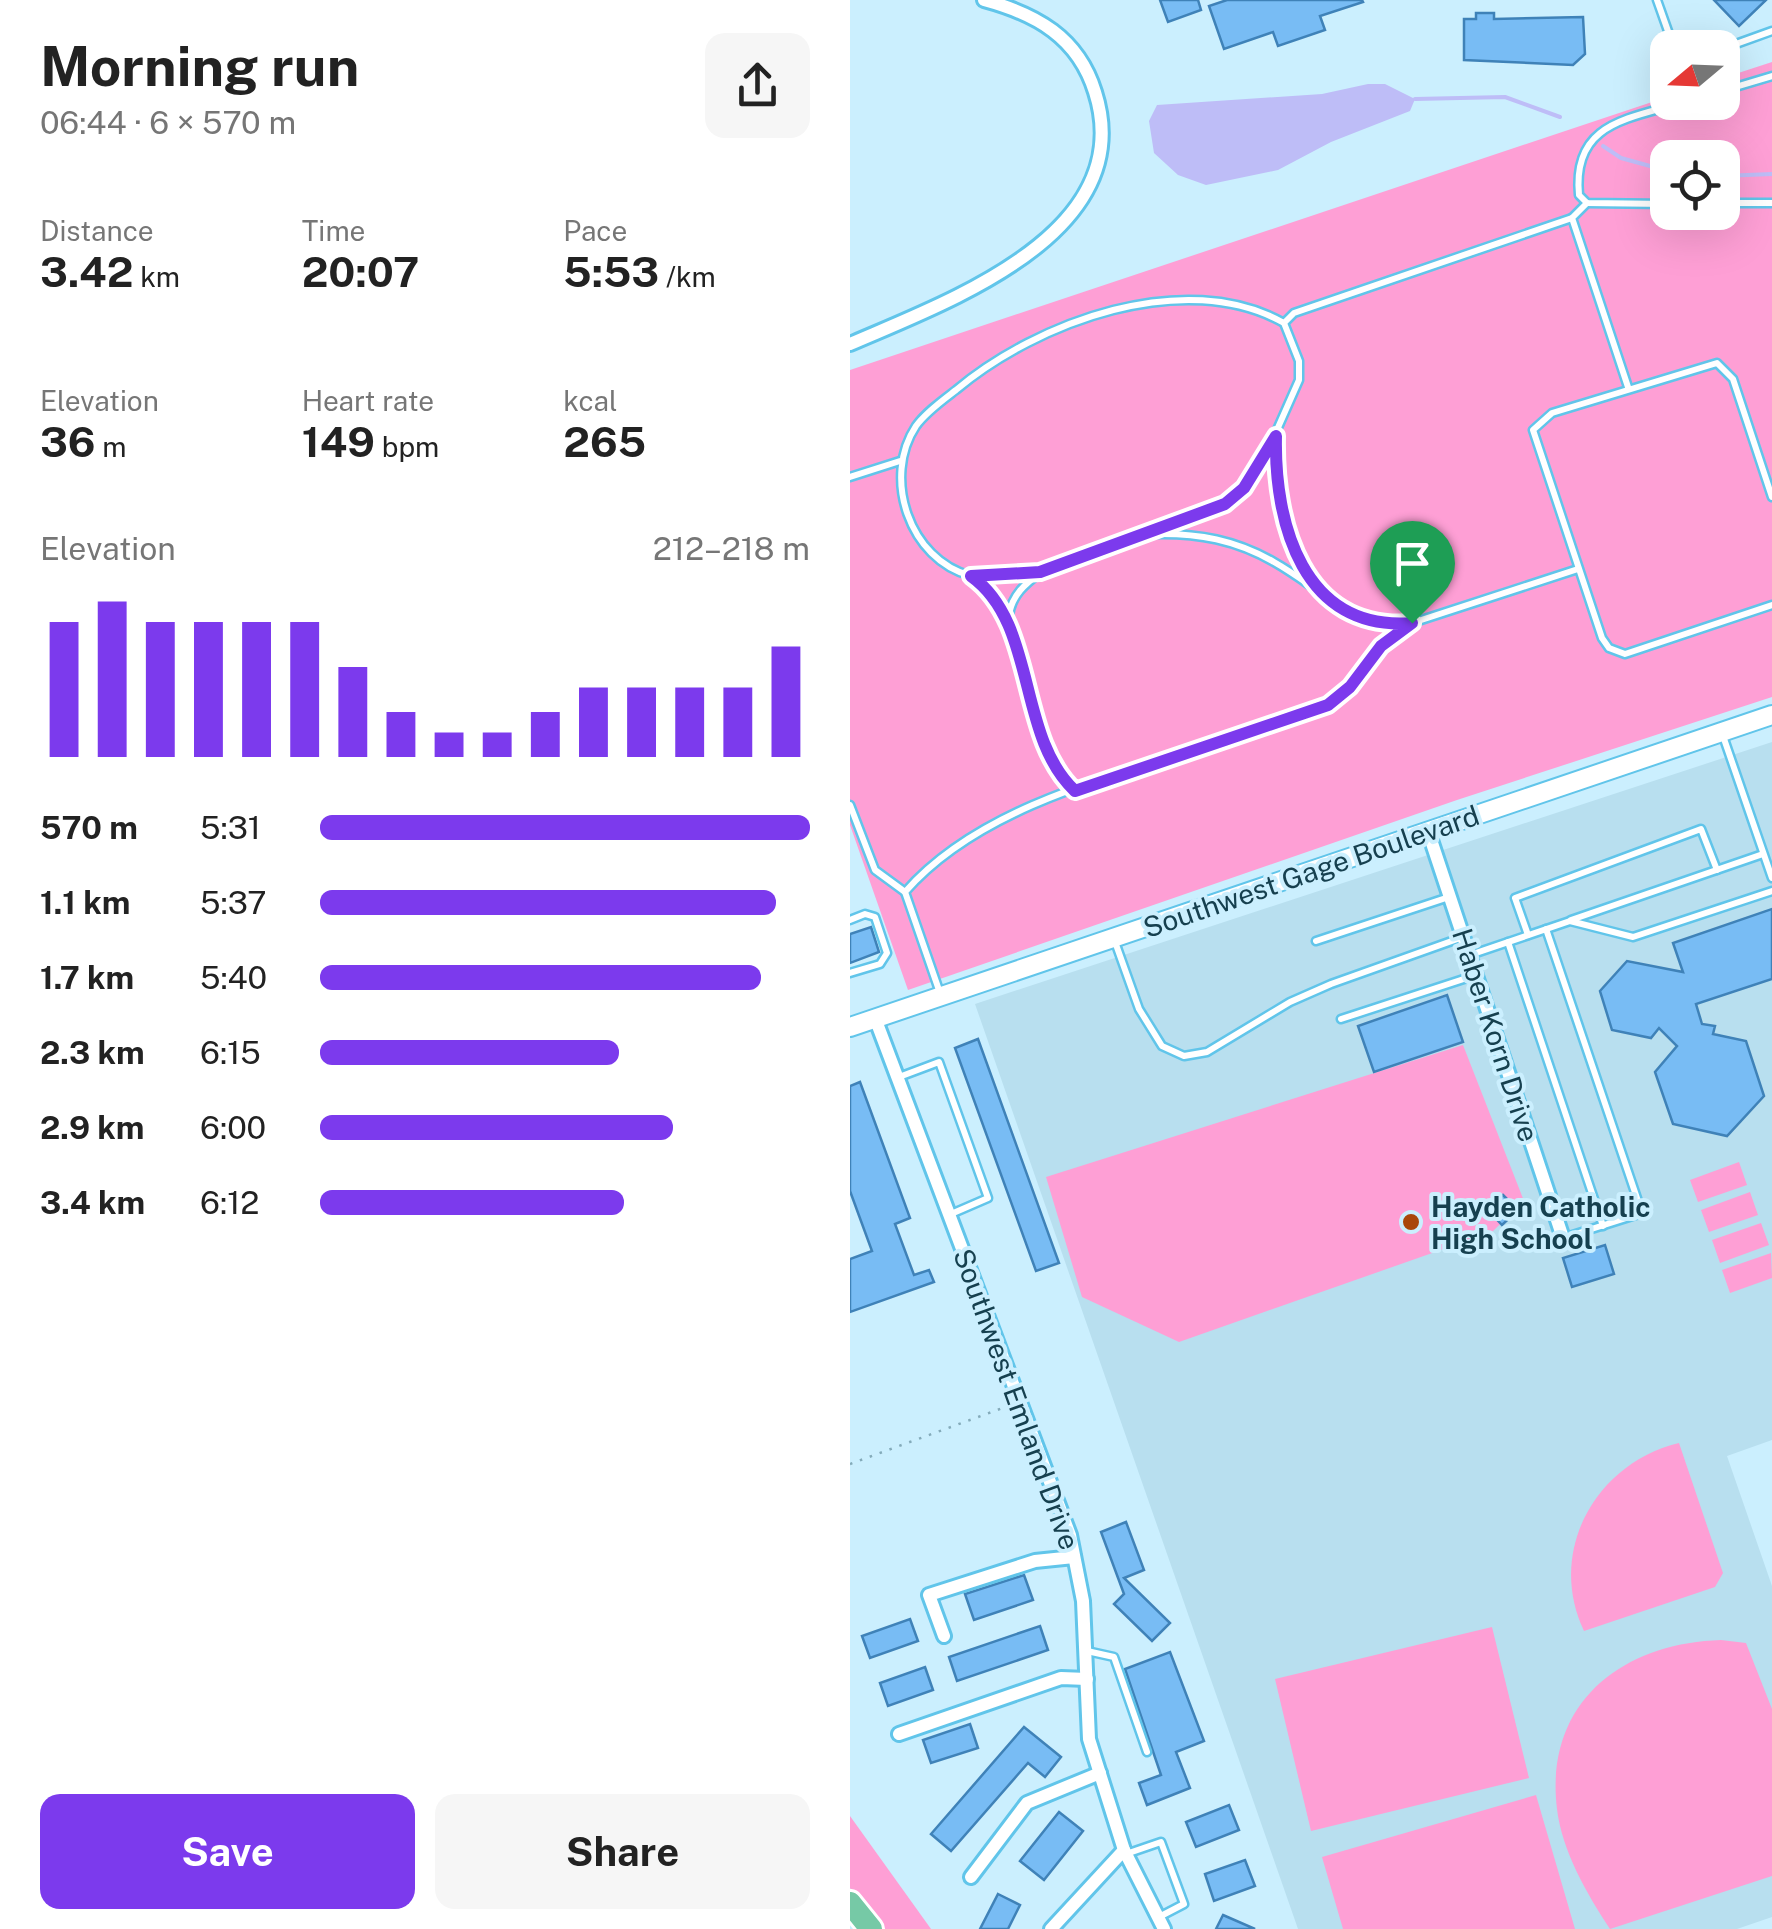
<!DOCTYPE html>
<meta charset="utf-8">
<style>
body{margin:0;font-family:"Public Sans",sans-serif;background:#f6f6f6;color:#222;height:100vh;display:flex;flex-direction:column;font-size:38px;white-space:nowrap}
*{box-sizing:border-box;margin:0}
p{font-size:32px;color:#767676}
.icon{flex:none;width:55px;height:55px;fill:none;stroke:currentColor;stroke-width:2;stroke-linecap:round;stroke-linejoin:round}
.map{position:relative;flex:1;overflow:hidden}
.sheet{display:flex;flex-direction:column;background:#fff;width:850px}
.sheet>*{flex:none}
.needle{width:65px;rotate:251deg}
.buttons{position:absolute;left:800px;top:30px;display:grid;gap:20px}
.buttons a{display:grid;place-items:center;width:90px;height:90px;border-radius:20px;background:#fff;box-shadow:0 10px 40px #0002;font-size:50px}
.pin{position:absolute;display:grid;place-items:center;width:85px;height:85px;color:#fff;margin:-102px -42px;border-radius:50% 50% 50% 0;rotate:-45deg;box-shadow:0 0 10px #0007}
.pin .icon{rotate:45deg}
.round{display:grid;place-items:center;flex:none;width:105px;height:105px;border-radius:20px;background:#f6f6f6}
.overview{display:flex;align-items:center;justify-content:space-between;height:170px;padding:0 40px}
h1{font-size:55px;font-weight:700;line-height:75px}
.figures{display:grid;grid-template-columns:repeat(3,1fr);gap:15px;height:170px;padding:10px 40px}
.figures div{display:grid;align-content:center}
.figures b{font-size:42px;font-weight:700}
.figures small{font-size:28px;font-weight:400}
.figures p{font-size:28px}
.chart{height:280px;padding:20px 40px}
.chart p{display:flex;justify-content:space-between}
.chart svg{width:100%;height:180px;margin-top:10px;stroke:#7c3aed;stroke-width:6}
.primary-button{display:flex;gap:20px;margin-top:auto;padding:20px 40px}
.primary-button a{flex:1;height:115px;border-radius:20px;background:#7c3aed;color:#fff;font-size:40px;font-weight:700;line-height:115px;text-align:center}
.primary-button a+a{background:#f6f6f6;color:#222}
ul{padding:0 40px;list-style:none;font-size:32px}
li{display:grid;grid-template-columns:160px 120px 1fr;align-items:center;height:75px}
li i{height:25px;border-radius:12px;background:#7c3aed}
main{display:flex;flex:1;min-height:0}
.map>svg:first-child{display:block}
.built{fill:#b8dfef}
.green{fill:#fe9fd5;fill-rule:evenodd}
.water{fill:#bebdf7}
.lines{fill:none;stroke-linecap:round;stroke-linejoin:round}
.stream{stroke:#bebdf7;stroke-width:4}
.building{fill:#78bcf4;stroke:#3f82b8;stroke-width:2.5}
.lane-casing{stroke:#61c5ea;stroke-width:11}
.street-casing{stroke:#61c5ea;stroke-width:18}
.secondary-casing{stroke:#61c5ea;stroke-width:22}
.highway-casing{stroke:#fff;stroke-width:28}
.path{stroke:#84abba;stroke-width:2.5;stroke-dasharray:2.5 8;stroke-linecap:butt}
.lane{stroke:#fff;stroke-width:6}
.street{stroke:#fff;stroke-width:12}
.secondary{stroke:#fff;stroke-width:18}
.highway{stroke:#76c9a6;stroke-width:22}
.route-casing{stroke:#fff;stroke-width:20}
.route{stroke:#7c3aed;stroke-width:12}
.poi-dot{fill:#a9470a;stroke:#cbeffe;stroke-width:4}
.labels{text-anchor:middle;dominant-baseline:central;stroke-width:8;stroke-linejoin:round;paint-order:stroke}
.street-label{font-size:28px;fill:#16404f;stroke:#cbeffe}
.poi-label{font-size:28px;font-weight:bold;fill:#16404f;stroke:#cbeffe;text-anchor:start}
</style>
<main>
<section class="sheet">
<div class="overview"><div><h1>Morning run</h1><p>06:44 · 6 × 570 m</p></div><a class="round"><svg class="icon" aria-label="share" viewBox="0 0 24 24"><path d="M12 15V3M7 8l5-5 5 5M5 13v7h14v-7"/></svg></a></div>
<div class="figures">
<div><p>Distance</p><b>3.42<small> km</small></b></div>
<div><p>Time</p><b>20:07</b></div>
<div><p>Pace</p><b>5:53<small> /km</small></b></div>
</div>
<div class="figures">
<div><p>Elevation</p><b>36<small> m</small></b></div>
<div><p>Heart rate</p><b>149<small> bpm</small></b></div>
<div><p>kcal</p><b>265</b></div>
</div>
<div class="chart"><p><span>Elevation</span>212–218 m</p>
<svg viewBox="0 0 160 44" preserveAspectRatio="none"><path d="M5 44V11M15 44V6M25 44V11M35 44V11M45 44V11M55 44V11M65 44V22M75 44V33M85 44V38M95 44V38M105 44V33M115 44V27M125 44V27M135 44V27M145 44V27M155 44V17"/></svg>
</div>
<ul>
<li><b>570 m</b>5:31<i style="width:100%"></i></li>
<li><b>1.1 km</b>5:37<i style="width:93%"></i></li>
<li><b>1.7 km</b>5:40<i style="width:90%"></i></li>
<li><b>2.3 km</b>6:15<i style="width:61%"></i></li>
<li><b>2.9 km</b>6:00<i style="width:72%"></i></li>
<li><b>3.4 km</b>6:12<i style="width:62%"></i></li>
</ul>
<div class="primary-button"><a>Save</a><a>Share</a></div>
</section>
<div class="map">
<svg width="922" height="1929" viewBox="0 0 922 1929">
<rect width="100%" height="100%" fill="#cbeffe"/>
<!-- built -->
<path class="built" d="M 922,742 L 922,1440 L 877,1456 L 922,1586 L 922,1917 L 887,1929 L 448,1929 L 125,1004 Z"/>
<!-- green -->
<g class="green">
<path d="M 922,62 L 922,697 L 607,800 L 58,990 L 0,825 L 0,370 L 817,97 L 818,102 L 872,102 L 873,78 ZM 818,158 L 872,158 L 872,212 L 818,212 Z"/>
<path d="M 613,1045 L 674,1201 L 642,1232 L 329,1342 L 232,1297 L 196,1177 Z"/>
<path d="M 889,1162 L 897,1185 L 848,1202 L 840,1180 Z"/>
<path d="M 900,1192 L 908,1215 L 859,1232 L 851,1210 Z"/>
<path d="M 911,1223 L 919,1245 L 870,1263 L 862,1240 Z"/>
<path d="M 921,1253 L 922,1278 L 880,1293 L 872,1270 Z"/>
<path d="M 829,1443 L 873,1573 L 865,1587 L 734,1631 C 696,1551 746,1463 829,1443 Z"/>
<path d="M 642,1627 L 679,1778 L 461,1831 L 425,1679 Z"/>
<path d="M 871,1640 L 896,1643 L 922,1709 L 922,1876 L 760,1929 C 737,1894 712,1851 707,1809 C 694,1702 773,1643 871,1640 Z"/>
<path d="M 686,1795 L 725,1929 L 493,1929 L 472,1857 Z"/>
<path d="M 0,1816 L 81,1929 L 31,1929 L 0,1888 Z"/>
</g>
<!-- water -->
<path class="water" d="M 518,84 L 535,84 L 565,99 L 560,111 L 481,142 L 428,170 L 356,185 L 328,175 L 304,153 L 299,121 L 307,105 L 472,94 Z"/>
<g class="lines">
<!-- stream -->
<g class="stream">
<path d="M 565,99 L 655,97 L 710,117"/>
<path d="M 753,146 L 771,158 L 818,171"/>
<path d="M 872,176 L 922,174"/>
</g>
</g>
<!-- building -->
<g class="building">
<path d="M 310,0 L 348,0 L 351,10 L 318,22 Z"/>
<path d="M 377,0 L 512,0 L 513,2 L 470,16 L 475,30 L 428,46 L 423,32 L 374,49 L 359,6 Z"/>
<path d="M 864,0 L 916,0 L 889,26 Z"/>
<path d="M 626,13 L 644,13 L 644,19 L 733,17 L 735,54 L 723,65 L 614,60 L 614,19 L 626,19 Z"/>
<path d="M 922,909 L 922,979 L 846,1004 L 852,1024 L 865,1026 L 863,1034 L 896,1041 L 914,1096 L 877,1136 L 823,1124 L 805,1072 L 827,1046 L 809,1028 L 801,1038 L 762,1030 L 750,991 L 777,961 L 833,972 L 823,943 Z"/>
<path d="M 21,927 L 29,952 L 0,963 L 0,934 Z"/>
<path d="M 597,995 L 613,1042 L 524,1072 L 508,1026 Z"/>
<path d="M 128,1039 L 209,1263 L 186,1271 L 105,1048 Z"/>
<path d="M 10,1082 L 60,1218 L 45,1224 L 64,1275 L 79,1270 L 84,1282 L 0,1312 L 0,1259 L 22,1251 L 0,1191 L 0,1086 Z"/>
<path d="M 653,1195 L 668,1210 L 652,1225 L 638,1210 Z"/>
<path d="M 755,1245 L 764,1274 L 722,1287 L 713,1258 Z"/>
<path d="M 276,1522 L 294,1570 L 274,1578 L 320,1623 L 302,1641 L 264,1604 L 274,1594 L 251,1532 Z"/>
<path d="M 174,1575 L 183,1600 L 124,1620 L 115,1594 Z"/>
<path d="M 60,1619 L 68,1641 L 20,1658 L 12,1636 Z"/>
<path d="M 190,1626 L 198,1650 L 107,1681 L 99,1657 Z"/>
<path d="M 320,1652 L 354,1741 L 326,1752 L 340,1788 L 297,1805 L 289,1783 L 311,1775 L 275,1669 Z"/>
<path d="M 75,1667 L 83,1690 L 38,1706 L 30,1683 Z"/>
<path d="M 120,1724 L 128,1748 L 81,1763 L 73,1740 Z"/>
<path d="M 174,1727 L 211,1757 L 195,1777 L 178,1763 L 101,1851 L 81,1834 Z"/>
<path d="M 379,1805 L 389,1830 L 346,1847 L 336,1822 Z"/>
<path d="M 209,1812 L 233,1831 L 194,1880 L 170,1861 Z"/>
<path d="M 395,1860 L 405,1886 L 364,1901 L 355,1874 Z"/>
<path d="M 148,1894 L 170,1905 L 158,1929 L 130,1929 Z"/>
<path d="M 373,1915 L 405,1929 L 366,1929 Z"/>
</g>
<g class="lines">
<!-- lane casing -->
<g class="lane-casing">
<g id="lane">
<path d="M 807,0 L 824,48"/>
<path d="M 872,49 L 922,31"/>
<path d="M 872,91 L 922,76"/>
<path d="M 737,203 L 722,218 L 778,387"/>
<path d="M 872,203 L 922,203"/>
<path d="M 818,204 L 737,203 L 729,195 C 722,122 779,119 834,102"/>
<path d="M 426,439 C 424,495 438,539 466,588"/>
<path d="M 0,477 L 50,461"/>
<path d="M 922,497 L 883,379 L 867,363 L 702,413 L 683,430 L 752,638 L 759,648 L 775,654 L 922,605"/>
<path d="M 305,534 C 348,533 386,540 424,562 C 472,589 503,628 562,623 L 728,569"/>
<path d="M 189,572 C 168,575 142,582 121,576 C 59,560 32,477 66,426 C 76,412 93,400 106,390 C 187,322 335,267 434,323"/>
<path d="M 121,576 L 140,593 L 156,625"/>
<path d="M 872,733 L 922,878"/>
<path d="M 225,791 C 203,771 155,645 159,615 C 162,595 175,584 191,572 L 356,513 L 395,488 L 411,466 L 449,380 L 449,361 L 434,323 L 444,313 L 722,218"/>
<path d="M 0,805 L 25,870 L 55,892"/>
<path d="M 0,920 L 15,914 L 25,917 L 37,953 L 30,964 L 0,973"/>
<path d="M 721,920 L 913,854"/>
<path d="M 696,929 L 792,1213 L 713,1238"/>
<path d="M 678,935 L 665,898 L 851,829 L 867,870"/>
<path d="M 264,939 L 289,1009 L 312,1046 L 334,1056 L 357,1052 L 440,1002 L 481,984 L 613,937"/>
<path d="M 466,941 L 599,897"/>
<path d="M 658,942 L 753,1226"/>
<path d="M 620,955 L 720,921 L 783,937 L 922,891"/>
<path d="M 90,993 L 55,892 C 152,781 346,762 479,705 L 500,687 L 531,646 L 562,623"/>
<path d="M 491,1019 L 626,975"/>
<path d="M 49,1077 L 89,1062 L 138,1198 L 101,1214"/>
<path d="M 237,1651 L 264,1657 L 297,1752"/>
<path d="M 276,1854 L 311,1842 L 334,1904 L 309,1917"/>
</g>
</g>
<!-- street casing -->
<g class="street-casing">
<g id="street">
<path d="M 0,344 C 99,301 290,233 245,92 C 228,37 186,14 134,0"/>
<path d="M 578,831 L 713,1238"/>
<path d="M 25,1018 L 220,1535 L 233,1601 L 239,1739 L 274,1850"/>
<path d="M 94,1636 L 79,1595 L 185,1561 L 224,1557"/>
<path d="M 49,1734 L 211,1678 L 237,1679"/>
<path d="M 121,1877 L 177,1803 L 250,1773"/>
<path d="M 201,1929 L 274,1850 L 314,1929"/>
</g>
</g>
<!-- secondary casing -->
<g class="secondary-casing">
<path id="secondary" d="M 0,1027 L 922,715"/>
</g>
<!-- highway casing -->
<g class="highway-casing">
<path id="highway" d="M 0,1903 L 21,1929"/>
</g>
<!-- path -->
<path class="path" d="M 0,1464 L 158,1406"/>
<!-- lane -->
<use href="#lane" class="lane"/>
<!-- street -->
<use href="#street" class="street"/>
<!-- secondary -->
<use href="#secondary" class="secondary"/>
<!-- highway -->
<use href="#highway" class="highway"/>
</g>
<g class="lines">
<!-- route casing -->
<g class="route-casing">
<path id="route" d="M 426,436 C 424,523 453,632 562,623 L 531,646 L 500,687 L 478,705 L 225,791 C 166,736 188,624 121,576 L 190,572 L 375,504 L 394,488 Z"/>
</g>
<!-- route -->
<use href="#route" class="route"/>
</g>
<!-- markers -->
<circle class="poi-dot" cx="561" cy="1222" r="10"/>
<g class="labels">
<!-- street labels -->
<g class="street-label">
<text transform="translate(461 871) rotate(-19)">Southwest Gage Boulevard</text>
<text transform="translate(646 1035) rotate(72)">Haber Korn Drive</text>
<text transform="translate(167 1399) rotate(70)">Southwest Emland Drive</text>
</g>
<!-- poi labels -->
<g class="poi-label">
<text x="581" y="1206">Hayden Catholic<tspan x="581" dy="32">High School</tspan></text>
</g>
</g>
</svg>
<div class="buttons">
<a><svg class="needle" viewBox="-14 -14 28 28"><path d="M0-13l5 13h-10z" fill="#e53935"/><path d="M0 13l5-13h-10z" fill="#767676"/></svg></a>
<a><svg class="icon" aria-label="locate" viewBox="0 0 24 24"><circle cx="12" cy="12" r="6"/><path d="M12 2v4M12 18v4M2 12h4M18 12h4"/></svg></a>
</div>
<div class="pin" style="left:562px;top:623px;background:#1e9e55"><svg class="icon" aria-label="arrive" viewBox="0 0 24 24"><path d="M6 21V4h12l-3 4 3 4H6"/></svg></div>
</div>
</main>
